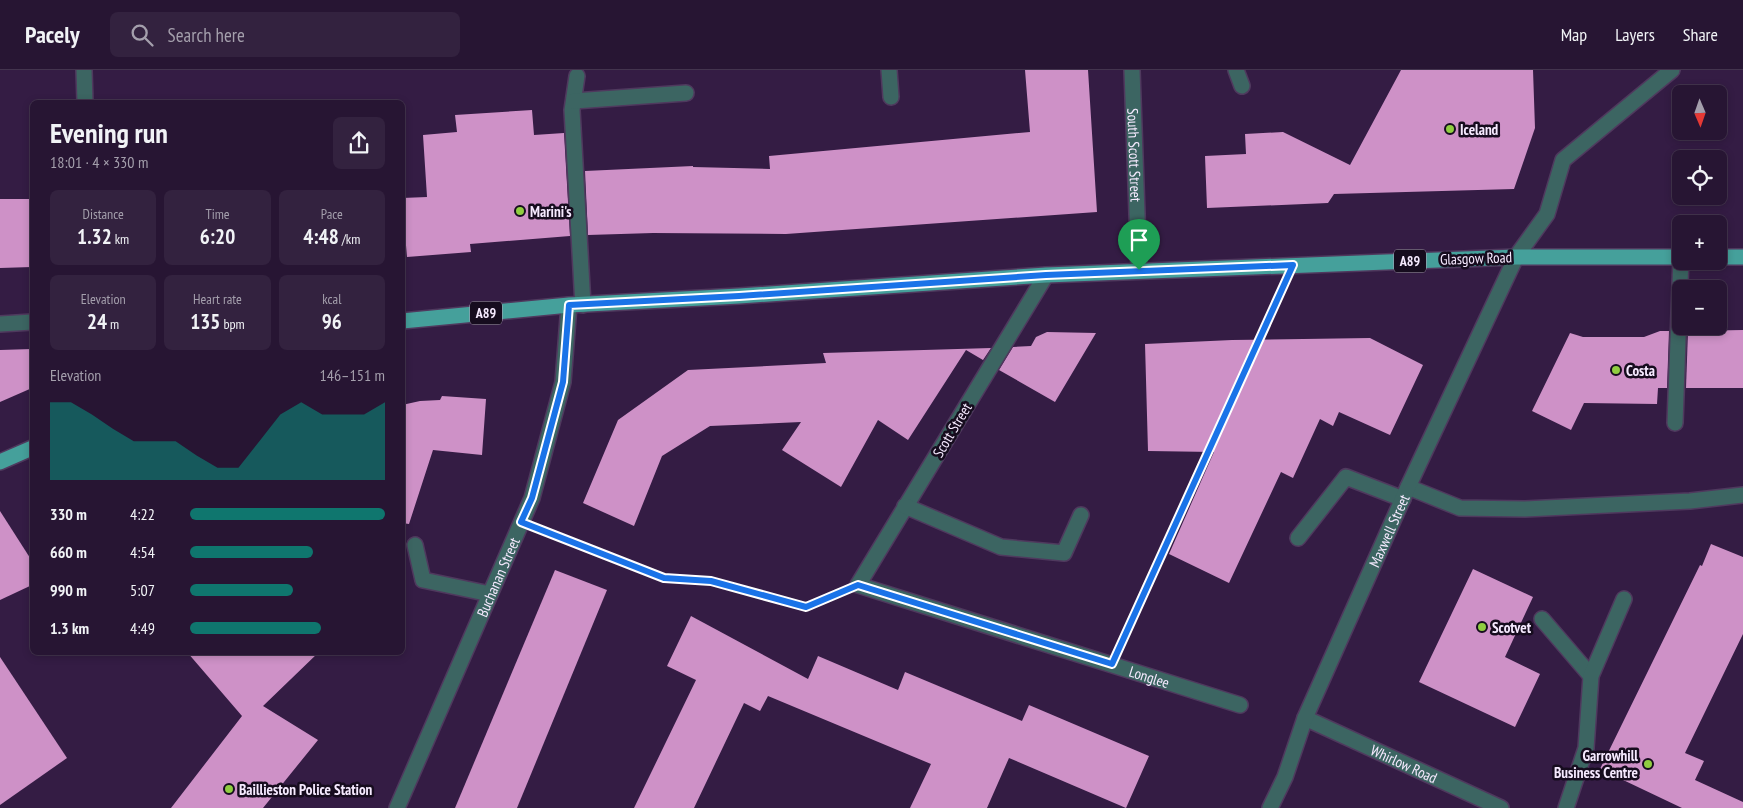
<!DOCTYPE html>
<meta charset="utf-8">
<style>
body{margin:0;font-family:"PT Sans Narrow",sans-serif;background:#33223f;color:#f1f3f6;height:100vh;display:flex;flex-direction:column;font-size:19px;white-space:nowrap}
*{box-sizing:border-box;margin:0}
p{font-size:16px;color:#a49fac}
.icon{flex:none;width:28px;height:28px;fill:none;stroke:currentColor;stroke-width:2;stroke-linecap:round;stroke-linejoin:round}
.map{position:relative;flex:1;overflow:hidden}
.drawer{position:absolute;left:30px;top:30px;width:375px;height:555px;display:flex;flex-direction:column;background:#271533;border-radius:8px;box-shadow:0 2px 8px #0003,0 0 0 1px #43344e}
.drawer>*{flex:none}
.needle{width:32px;rotate:178deg}
.buttons{position:absolute;left:1672px;top:15px;display:grid;gap:10px}
.buttons a{display:grid;place-items:center;width:55px;height:55px;border-radius:8px;background:#271533;box-shadow:0 2px 8px #0003,0 0 0 1px #43344e;font-size:25px}
.pin{position:absolute;display:grid;place-items:center;width:42px;height:42px;color:#fff;margin:-51px -21px;border-radius:50% 50% 50% 0;rotate:-45deg;box-shadow:0 0 5px #0007}
.pin .icon{rotate:45deg}
.round{display:grid;place-items:center;flex:none;width:52px;height:52px;border-radius:8px;background:#33223f}
.summary{display:flex;align-items:center;justify-content:space-between;height:85px;padding:0 20px}
h1{font-size:28px;font-weight:600;line-height:38px}
.figures{display:grid;grid-template-columns:repeat(3,1fr);gap:8px;height:85px;padding:5px 20px}
.figures div{display:grid;align-content:center;border-radius:8px;background:#33223f;text-align:center}
.figures b{font-size:21px;font-weight:600}
.figures small{font-size:14px;font-weight:400}
.figures p{font-size:14px}
.chart{height:140px;padding:10px 20px}
.chart p{display:flex;justify-content:space-between}
.chart svg{width:100%;height:90px;margin-top:5px;fill:#0f766e;opacity:.7}
ul{padding:0 20px;list-style:none;font-size:16px}
li{display:grid;grid-template-columns:80px 60px 1fr;align-items:center;height:38px}
li i{height:12px;border-radius:6px;background:#0f766e}
header{display:flex;align-items:center;gap:30px;box-sizing:border-box;height:70px;padding:0 25px;background:#271533;border-bottom:1px solid #43344e}
header strong{font-size:24px}
nav{display:flex;gap:28px;margin-inline-start:auto;font-size:18px}
.search{width:350px;height:45px;background:#33223f;display:flex;align-items:center;gap:12px;box-sizing:border-box;padding:0 18px;border-radius:8px;color:#a49fac;font-size:19px}
.map>svg:first-child{display:block}
.building{fill:#ce91c7}
.lines{fill:none;stroke-linecap:round;stroke-linejoin:round}
.minor-casing{stroke:#4f395e;stroke-width:18}
.major-casing{stroke:#4f395e;stroke-width:18}
.path{stroke:#816e8e;stroke-width:3;stroke-dasharray:5 2.5;stroke-linecap:butt}
.minor{stroke:#3c6562;stroke-width:15}
.major{stroke:#45a09b;stroke-width:15}
.route-casing{stroke:#fff;stroke-width:10}
.route{stroke:#1a73e8;stroke-width:6}
.poi-dot{fill:#90cd41;stroke:#160c1e;stroke-width:2}
.labels{text-anchor:middle;dominant-baseline:central;stroke-width:5;stroke-linejoin:round;paint-order:stroke}
.shield{fill:#160c1e;stroke:#b3a7bc;stroke-width:1}
.shield-label{font-size:14px;font-weight:bold;fill:#f6eaff}
.poi-label{font-size:15px;font-weight:bold;fill:#f6eaff;stroke:#160c1e;text-anchor:start}
.street-label{font-size:15px;fill:#f6eaff;stroke:#160c1e}
</style>
<header>
<strong>Pacely</strong>
<div class="search"><svg class="icon" aria-label="search" viewBox="0 0 24 24"><circle cx="10" cy="10" r="6"/><path d="M15 15l6 6"/></svg>Search here</div>
<nav><a>Map</a><a>Layers</a><a>Share</a></nav>
</header>
<div class="map">
<svg width="1743" height="738" viewBox="0 0 1743 738">
<rect width="100%" height="100%" fill="#341c44"/>
<!-- building -->
<g class="building">
<path d="M 1025,0 L 1088,0 L 1097,142 L 786,164 L 653,163 L 588,165 L 585,101 L 693,96 L 693,97 L 770,99 L 769,86 L 1030,62 Z"/>
<path d="M 1401,0 L 1533,0 L 1535,58 L 1514,119 L 1334,124 L 1328,133 L 1207,138 L 1205,86 L 1246,84 L 1245,64 L 1283,62 L 1350,95 Z"/>
<path d="M 532,40 L 534,65 L 564,63 L 570,166 L 470,174 L 471,182 L 407,187 L 402,128 L 427,127 L 423,65 L 457,62 L 455,45 Z"/>
<path d="M 0,129 L 32,129 L 32,197 L 0,198 Z"/>
<path d="M 1743,260 L 1743,318 L 1686,318 L 1688,261 Z"/>
<path d="M 1660,261 L 1669,261 L 1667,318 L 1658,318 L 1657,334 L 1584,333 L 1571,360 L 1532,341 L 1570,263 L 1583,267 L 1644,267 Z"/>
<path d="M 1047,262 L 1096,263 L 1055,332 L 999,300 L 1013,277 L 1031,276 L 1036,267 Z"/>
<path d="M 1370,268 L 1423,295 L 1390,365 L 1339,342 L 1333,356 L 1320,349 L 1293,408 L 1281,402 L 1229,513 L 1169,484 L 1214,382 L 1148,381 L 1145,274 L 1232,270 Z"/>
<path d="M 991,278 L 983,290 L 966,280 L 908,370 L 878,350 L 841,417 L 782,380 L 801,352 L 710,356 L 662,386 L 634,456 L 583,433 L 618,350 L 688,300 L 826,293 L 823,283 Z"/>
<path d="M 32,279 L 32,318 L 0,332 L 0,280 Z"/>
<path d="M 442,326 L 486,329 L 482,385 L 433,380 L 409,454 L 402,453 L 402,335 L 420,331 L 440,330 Z"/>
<path d="M 0,441 L 32,491 L 32,515 L 0,530 Z"/>
<path d="M 1711,474 L 1743,487 L 1743,564 L 1685,683 L 1704,691 L 1695,710 L 1743,732 L 1743,738 L 1682,738 L 1600,699 L 1700,495 L 1702,496 Z"/>
<path d="M 1473,499 L 1533,527 L 1505,587 L 1540,604 L 1515,657 L 1419,612 Z"/>
<path d="M 555,500 L 607,520 L 517,738 L 455,738 Z"/>
<path d="M 691,546 L 808,609 L 818,586 L 898,620 L 905,602 L 1022,651 L 1029,635 L 1149,686 L 1126,738 L 1009,688 L 987,738 L 910,738 L 931,694 L 768,626 L 760,641 L 744,633 L 694,738 L 634,738 L 696,610 L 667,596 Z"/>
<path d="M 187,582 L 319,582 L 263,636 L 318,670 L 263,738 L 171,738 L 242,646 Z"/>
<path d="M 0,587 L 67,688 L 0,735 Z"/>
</g>
<g class="lines">
<!-- minor casing -->
<g class="minor-casing">
<g id="minor">
<path d="M 84,0 L 85,32"/>
<path d="M 889,0 L 891,27"/>
<path id="s1" d="M 1132,0 L 1139,201"/>
<path d="M 1236,0 L 1242,16"/>
<path d="M 577,6 L 572,40 L 583,235"/>
<path d="M 574,31 L 686,23"/>
<path id="s2" d="M 1046,205 L 858,515 L 1240,635"/>
<path d="M 0,254 L 32,252"/>
<path d="M 1675,353 L 1681,187"/>
<path d="M 1408,417 L 1460,438 L 1525,439 L 1690,431 L 1743,425"/>
<path d="M 905,436 L 1001,477 L 1064,483 L 1081,445"/>
<path d="M 1298,468 L 1346,407 L 1403,429"/>
<path d="M 415,475 L 423,510 L 490,524"/>
<path d="M 1542,549 L 1591,606"/>
<path id="s3" d="M 1305,648 L 1501,738"/>
<path id="s4" d="M 397,738 L 532,428 L 563,312 L 569,235"/>
<path id="s5" d="M 1270,738 L 1285,707 L 1305,648 L 1408,417 L 1516,187 L 1547,144 L 1563,90 L 1672,0"/>
<path d="M 1566,738 L 1586,678 L 1591,606 L 1624,529"/>
</g>
</g>
<!-- major casing -->
<g class="major-casing">
<g id="major">
<path d="M 1719,187 L 1743,187"/>
<path d="M 402,251 L 569,235 L 739,226 L 1046,205 L 1516,187 L 1681,187"/>
<path d="M 0,392 L 32,378"/>
</g>
</g>
<!-- path -->
<g class="path">
<path d="M 402,209 L 403,222"/>
<path d="M 548,462 L 664,507 L 711,511 L 806,537 L 832,526"/>
<path d="M 1123,569 L 1279,226"/>
</g>
<!-- minor -->
<use href="#minor" class="minor"/>
<!-- major -->
<use href="#major" class="major"/>
</g>
<g class="lines">
<!-- route casing -->
<g class="route-casing">
<path id="route" d="M 1293,195 L 1112,594 L 858,515 L 806,537 L 711,511 L 664,508 L 521,452 L 532,428 L 563,312 L 569,235 L 739,226 L 1046,205 Z"/>
</g>
<!-- route -->
<use href="#route" class="route"/>
</g>
<!-- markers -->
<g class="poi-dot">
<circle cx="1450" cy="59" r="5"/>
<circle cx="520" cy="141" r="5"/>
<circle cx="1616" cy="300" r="5"/>
<circle cx="1482" cy="557" r="5"/>
<circle cx="1648" cy="694" r="5"/>
<circle cx="229" cy="719" r="5"/>
</g>
<g class="labels">
<!-- shield labels -->
<g class="shield">
<rect x="1394" y="179.5" width="32" height="23" rx="4"/>
<rect x="470" y="231.5" width="32" height="23" rx="4"/>
</g>
<g class="shield-label">
<text x="1410" y="191">A89</text>
<text x="486" y="243">A89</text>
</g>
<!-- poi labels -->
<g class="poi-label">
<text x="1460" y="59">Iceland</text>
<text x="530" y="141">Marini's</text>
<text x="1626" y="300">Costa</text>
<text x="1492" y="557">Scotvet</text>
<text x="1638" y="685" text-anchor="end">Garrowhill<tspan x="1638" dy="17">Business Centre</tspan></text>
<text x="239" y="719">Baillieston Police Station</text>
</g>
<!-- street labels -->
<g class="street-label">
<text stroke="none"><textPath href="#s1" startOffset="85">South Scott Street</textPath></text>
<text transform="translate(1476 188) rotate(-2)">Glasgow Road</text>
<text transform="translate(952 360) rotate(-59)">Scott Street</text>
<text stroke="none"><textPath href="#s5" startOffset="302">Maxwell Street</textPath></text>
<text stroke="none"><textPath href="#s4" startOffset="252">Buchanan Street</textPath></text>
<text stroke="none"><textPath href="#s2" startOffset="668">Longlee</textPath></text>
<text stroke="none"><textPath href="#s3" startOffset="109">Whirlow Road</textPath></text>
</g>
</g>
</svg>
<div class="buttons">
<a><svg class="needle" viewBox="-14 -14 28 28"><path d="M0-13l5 13h-10z" fill="#e53935"/><path d="M0 13l5-13h-10z" fill="#a49fac"/></svg></a>
<a><svg class="icon" aria-label="locate" viewBox="0 0 24 24"><circle cx="12" cy="12" r="6"/><path d="M12 2v4M12 18v4M2 12h4M18 12h4"/></svg></a>
<a>+</a>
<a>−</a>
</div>
<div class="pin" style="left:1139px;top:200px;background:#1e9e55"><svg class="icon" aria-label="arrive" viewBox="0 0 24 24"><path d="M6 21V4h12l-3 4 3 4H6"/></svg></div>
<section class="drawer">
<div class="summary"><div><h1>Evening run</h1><p>18:01 · 4 × 330 m</p></div><a class="round"><svg class="icon" aria-label="share" viewBox="0 0 24 24"><path d="M12 15V3M7 8l5-5 5 5M5 13v7h14v-7"/></svg></a></div>
<div class="figures">
<div><p>Distance</p><b>1.32<small> km</small></b></div>
<div><p>Time</p><b>6:20</b></div>
<div><p>Pace</p><b>4:48<small> /km</small></b></div>
</div>
<div class="figures">
<div><p>Elevation</p><b>24<small> m</small></b></div>
<div><p>Heart rate</p><b>135<small> bpm</small></b></div>
<div><p>kcal</p><b>96</b></div>
</div>
<div class="chart"><p><span>Elevation</span>146–151 m</p>
<svg viewBox="0 0 160 44" preserveAspectRatio="none"><path d="M0 44V6L10 6L20 12L30 19L40 25L50 25L60 25L70 32L80 38L90 38L100 25L110 12L120 6L130 12L140 12L150 12L160 6V44z"/></svg>
</div>
<ul>
<li><b>330 m</b>4:22<i style="width:100%"></i></li>
<li><b>660 m</b>4:54<i style="width:63%"></i></li>
<li><b>990 m</b>5:07<i style="width:53%"></i></li>
<li><b>1.3 km</b>4:49<i style="width:67%"></i></li>
</ul>
</section>
</div>
